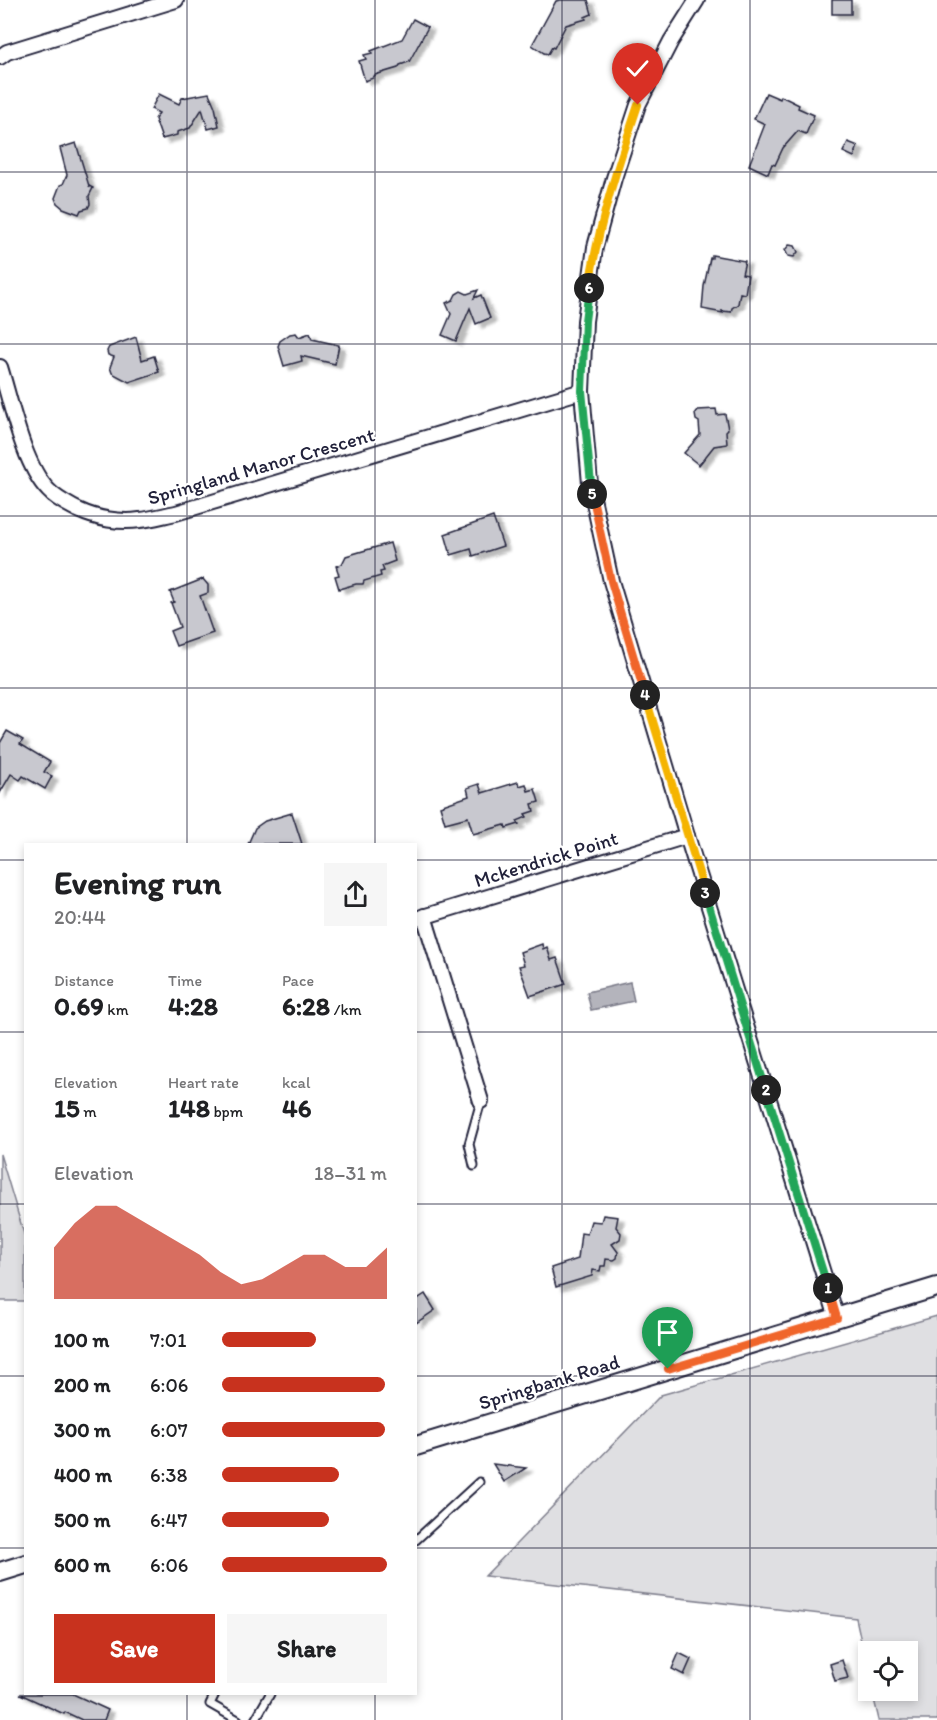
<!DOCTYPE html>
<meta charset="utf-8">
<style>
body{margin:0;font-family:Itim,sans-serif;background:#f6f6f6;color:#202124;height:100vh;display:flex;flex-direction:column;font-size:22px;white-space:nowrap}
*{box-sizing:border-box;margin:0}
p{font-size:20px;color:#757577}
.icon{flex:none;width:33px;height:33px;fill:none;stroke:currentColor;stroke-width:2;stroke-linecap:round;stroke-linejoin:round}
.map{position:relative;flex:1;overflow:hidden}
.panel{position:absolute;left:24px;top:843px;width:393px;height:852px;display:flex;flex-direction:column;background:#fff;border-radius:0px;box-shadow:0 3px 9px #0003}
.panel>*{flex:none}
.buttons{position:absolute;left:858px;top:1641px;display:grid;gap:12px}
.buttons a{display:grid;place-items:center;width:60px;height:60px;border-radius:0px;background:#fff;box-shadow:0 3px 9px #0003;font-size:30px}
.pin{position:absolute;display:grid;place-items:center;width:51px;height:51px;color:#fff;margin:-62px -26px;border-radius:50% 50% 50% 0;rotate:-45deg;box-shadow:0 0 6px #0007}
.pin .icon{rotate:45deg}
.km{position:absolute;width:30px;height:30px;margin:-15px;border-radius:50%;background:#222;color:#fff;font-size:16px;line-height:30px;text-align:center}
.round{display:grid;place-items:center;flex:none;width:63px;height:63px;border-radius:0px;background:#f6f6f6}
.summary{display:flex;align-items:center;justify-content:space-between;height:102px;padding:0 30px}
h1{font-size:33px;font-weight:700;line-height:45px}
.figures{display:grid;grid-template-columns:repeat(3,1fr);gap:9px;height:102px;padding:6px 30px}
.figures div{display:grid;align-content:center}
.figures b{font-size:26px;font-weight:700}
.figures small{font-size:16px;font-weight:400}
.figures p{font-size:16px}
.chart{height:168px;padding:12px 30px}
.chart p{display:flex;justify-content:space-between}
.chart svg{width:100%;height:108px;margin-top:6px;fill:#c8321e;opacity:.7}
.action{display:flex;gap:12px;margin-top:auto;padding:12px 30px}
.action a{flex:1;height:69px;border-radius:0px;background:#c8321e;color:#fff;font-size:24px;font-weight:700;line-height:69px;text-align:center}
.action a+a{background:#f6f6f6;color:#202124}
ul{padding:0 30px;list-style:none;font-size:20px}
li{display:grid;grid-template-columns:96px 72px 1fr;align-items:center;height:45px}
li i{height:15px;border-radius:8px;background:#c8321e}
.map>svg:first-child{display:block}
.green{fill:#dfdfe2;stroke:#80808e;stroke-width:1.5}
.water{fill:#b4b4bc;stroke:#7a7a88;stroke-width:1.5}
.building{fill:#c8c8cf;stroke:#22223b;stroke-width:1.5;filter:url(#shadow)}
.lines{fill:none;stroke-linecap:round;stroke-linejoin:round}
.lane-casing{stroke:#22223b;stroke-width:11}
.street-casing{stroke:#22223b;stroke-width:18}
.secondary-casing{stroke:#22223b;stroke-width:22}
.lane{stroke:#fff;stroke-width:7}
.street{stroke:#fff;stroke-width:14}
.secondary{stroke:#fff;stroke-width:18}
.split-1-casing{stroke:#fff;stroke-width:12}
.split-2-casing{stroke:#fff;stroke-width:12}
.split-3-casing{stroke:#fff;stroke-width:12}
.split-4-casing{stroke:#fff;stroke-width:12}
.split-5-casing{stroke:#fff;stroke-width:12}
.split-6-casing{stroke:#fff;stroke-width:12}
.split-7-casing{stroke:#fff;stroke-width:12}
.split-1{stroke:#f0652b;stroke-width:8}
.split-2{stroke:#22a559;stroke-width:8}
.split-3{stroke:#22a559;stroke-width:8}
.split-4{stroke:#f5b400;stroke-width:8}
.split-5{stroke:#f0652b;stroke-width:8}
.split-6{stroke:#22a559;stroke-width:8}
.split-7{stroke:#f5b400;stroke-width:8}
.grid{fill:none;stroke:#22223b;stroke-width:1.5;stroke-opacity:0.55}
.labels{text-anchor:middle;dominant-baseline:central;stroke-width:4.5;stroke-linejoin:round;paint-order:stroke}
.street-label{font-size:20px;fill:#22223b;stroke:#fff}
</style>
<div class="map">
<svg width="937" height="1720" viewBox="0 0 937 1720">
<defs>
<filter id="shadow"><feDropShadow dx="6" dy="4" stdDeviation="1.5" flood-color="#0004"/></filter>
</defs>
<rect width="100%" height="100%" fill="#fff"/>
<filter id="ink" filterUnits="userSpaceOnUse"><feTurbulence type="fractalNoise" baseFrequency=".0167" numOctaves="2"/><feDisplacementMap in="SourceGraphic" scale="12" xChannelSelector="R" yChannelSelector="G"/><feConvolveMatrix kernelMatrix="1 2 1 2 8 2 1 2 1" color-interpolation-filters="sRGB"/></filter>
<g filter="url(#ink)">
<!-- green -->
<g class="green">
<path d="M 0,1154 L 25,1237 L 25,1301 L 0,1301 Z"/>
<path d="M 937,1316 L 937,1720 L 879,1720 L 872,1691 L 908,1690 L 908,1652 L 868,1652 L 868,1673 L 856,1618 L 485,1576 L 661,1395 Z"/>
</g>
<!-- water -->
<path class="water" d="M 630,982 L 634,1001 L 591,1010 L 587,992 Z"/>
<!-- building -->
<g class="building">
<path d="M 560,0 L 588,0 L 592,14 L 585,17 L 586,19 L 566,25 L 554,48 L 552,47 L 548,54 L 544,53 L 532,45 L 556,1 Z"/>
<rect x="832" y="0" width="19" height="14"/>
<path d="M 413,19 L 428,27 L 409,62 L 400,65 L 398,68 L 375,75 L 373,78 L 365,81 L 359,61 L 366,59 L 364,55 L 372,53 L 371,51 L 402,39 Z"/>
<path d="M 209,93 L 215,107 L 219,126 L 208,129 L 202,109 L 190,128 L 177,132 L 177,135 L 162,139 L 155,119 L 159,113 L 151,109 L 159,94 L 179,104 L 182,98 Z"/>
<path d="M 766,93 L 780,99 L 781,96 L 799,105 L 798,108 L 814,115 L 806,134 L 798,131 L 783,148 L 775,165 L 772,164 L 768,174 L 749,165 L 765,124 L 754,119 Z"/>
<path d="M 848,142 L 858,146 L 854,157 L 843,152 Z"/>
<path d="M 76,143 L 89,186 L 93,188 L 89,196 L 90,204 L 88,208 L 81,210 L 79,214 L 63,208 L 57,203 L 55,198 L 60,185 L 63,184 L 67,175 L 60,148 Z"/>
<path d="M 789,245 L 795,246 L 798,252 L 794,257 L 788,256 L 785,250 Z"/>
<path d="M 712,255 L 745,261 L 742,274 L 748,275 L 745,294 L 740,293 L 738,304 L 732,308 L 731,312 L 722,311 L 723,313 L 702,309 L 704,286 L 710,258 L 712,258 Z"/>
<path d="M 478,290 L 474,298 L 481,295 L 490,318 L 476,324 L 470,308 L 456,341 L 442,335 L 451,314 L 446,303 L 453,300 L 456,294 L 461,291 L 467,294 Z"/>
<path d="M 296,333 L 299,337 L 310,333 L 312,339 L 339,345 L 335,364 L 301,356 L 302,361 L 284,366 L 278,346 L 280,341 L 290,334 Z"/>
<path d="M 136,337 L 142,360 L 154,356 L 159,372 L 129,382 L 112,373 L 110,367 L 114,357 L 108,355 L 107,351 L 109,347 Z"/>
<path d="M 716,409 L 717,415 L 725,414 L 728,429 L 726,431 L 727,444 L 714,446 L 699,465 L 684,453 L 700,435 L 699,422 L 696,420 L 695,414 L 698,410 Z"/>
<path d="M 493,517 L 503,546 L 473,556 L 471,549 L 451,555 L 445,534 Z"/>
<path d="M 390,543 L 395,561 L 382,566 L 384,571 L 380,572 L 381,576 L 364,581 L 363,584 L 356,584 L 339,589 L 335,576 L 339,575 L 336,566 L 342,564 L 346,556 Z"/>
<path d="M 203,579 L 208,585 L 208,593 L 200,596 L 213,633 L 176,646 L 170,631 L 180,627 L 171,603 L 174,602 L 170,592 Z"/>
<path d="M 7,731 L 23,740 L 20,744 L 50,762 L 44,772 L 52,776 L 45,789 L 23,776 L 20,780 L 11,774 L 0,793 L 0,743 Z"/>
<path d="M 518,782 L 519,786 L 526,784 L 528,791 L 535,789 L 539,802 L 532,804 L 534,811 L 525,814 L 527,817 L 517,821 L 519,824 L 506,828 L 505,825 L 473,834 L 468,817 L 445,823 L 440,806 L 469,796 L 467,788 L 479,784 L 482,793 Z"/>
<path d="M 292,813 L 302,844 L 248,844 L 255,828 L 265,821 Z"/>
<path d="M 542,944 L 543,949 L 547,947 L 551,960 L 557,958 L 566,984 L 530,996 L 519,966 L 524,965 L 520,952 Z"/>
<path d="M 603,1215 L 618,1217 L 616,1227 L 621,1233 L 620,1239 L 612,1244 L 618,1252 L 617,1258 L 614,1260 L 606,1259 L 605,1266 L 601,1266 L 600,1271 L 593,1270 L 592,1276 L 556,1287 L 551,1268 L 578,1259 L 581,1233 L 587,1234 L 591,1221 L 601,1222 Z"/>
<path d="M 425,1294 L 435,1310 L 416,1323 L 416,1300 Z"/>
<path d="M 493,1464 L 526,1468 L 504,1482 Z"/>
<path d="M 679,1653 L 691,1659 L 684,1675 L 672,1669 Z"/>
<path d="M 842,1660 L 848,1678 L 835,1681 L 830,1664 Z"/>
<path d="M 20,1694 L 73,1694 L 108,1710 L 104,1720 L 82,1720 L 65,1712 L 64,1714 Z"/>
</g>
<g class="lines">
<!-- lane casing -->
<g class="lane-casing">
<g id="lane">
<path d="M 474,1166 L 469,1144 L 481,1101"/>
<path d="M 416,1540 L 479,1482"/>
<path d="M 215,1694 L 210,1704 L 238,1720"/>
<path d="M 255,1720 L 270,1694"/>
</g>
</g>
<!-- street casing -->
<g class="street-casing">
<g id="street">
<path d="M 697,0 L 671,41 L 638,105 L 614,178 L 595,247 L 585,321 L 582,391 L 590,484 L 611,581 L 687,836 L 837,1318"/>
<path d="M 0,57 L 7,52 L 176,0"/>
<path d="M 0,367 C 11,402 23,464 48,490 C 56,499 67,504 78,510 C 97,519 120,523 140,520 C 152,519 165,515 176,513 L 582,391"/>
<path d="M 424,916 L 481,1101"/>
<path d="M 416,919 L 687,836"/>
</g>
</g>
<!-- secondary casing -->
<g class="secondary-casing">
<g id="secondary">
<path d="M 416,1446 L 937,1287"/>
<path d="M 0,1572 L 26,1564"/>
</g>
</g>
<!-- lane -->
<use href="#lane" class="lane"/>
<!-- street -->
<use href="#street" class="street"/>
<!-- secondary -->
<use href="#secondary" class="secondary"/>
</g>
</g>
<g class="lines" filter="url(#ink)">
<!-- split-1 casing -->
<g class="split-1-casing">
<path id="split-1" d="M 668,1369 L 837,1318 L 828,1288"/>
</g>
<!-- split-2 casing -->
<g class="split-2-casing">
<path id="split-2" d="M 766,1090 L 828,1288"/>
</g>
<!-- split-3 casing -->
<g class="split-3-casing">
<path id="split-3" d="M 705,893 L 766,1090"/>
</g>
<!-- split-4 casing -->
<g class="split-4-casing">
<path id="split-4" d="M 645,695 L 705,893"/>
</g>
<!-- split-5 casing -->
<g class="split-5-casing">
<path id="split-5" d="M 592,494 L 611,581 L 645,695"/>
</g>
<!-- split-6 casing -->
<g class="split-6-casing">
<path id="split-6" d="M 589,288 L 585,321 L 582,391 L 592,494"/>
</g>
<!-- split-7 casing -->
<g class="split-7-casing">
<path id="split-7" d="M 589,288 C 598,225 618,165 638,105"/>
</g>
<!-- split-1 -->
<use href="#split-1" class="split-1"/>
<!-- split-2 -->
<use href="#split-2" class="split-2"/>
<!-- split-3 -->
<use href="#split-3" class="split-3"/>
<!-- split-4 -->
<use href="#split-4" class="split-4"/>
<!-- split-5 -->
<use href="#split-5" class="split-5"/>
<!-- split-6 -->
<use href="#split-6" class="split-6"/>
<!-- split-7 -->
<use href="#split-7" class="split-7"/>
</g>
<!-- grid -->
<path class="grid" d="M 187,0 L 187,844M 375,0 L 375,844M 562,0 L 562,1720M 750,0 L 750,1720M 0,172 L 937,172M 0,344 L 937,344M 0,516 L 937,516M 0,688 L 937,688M 0,860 L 26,860M 416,860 L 937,860M 0,1032 L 26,1032M 416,1032 L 937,1032M 0,1204 L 26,1204M 416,1204 L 937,1204M 0,1376 L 26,1376M 416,1376 L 937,1376M 0,1548 L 26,1548M 416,1548 L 937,1548M 187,1694 L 187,1720M 375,1694 L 375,1720"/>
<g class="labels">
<!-- street labels -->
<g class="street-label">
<text transform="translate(261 466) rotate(-16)">Springland Manor Crescent</text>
<text transform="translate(546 859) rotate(-17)">Mckendrick Point</text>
<text transform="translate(549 1382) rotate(-17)">Springbank Road</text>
</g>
</g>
</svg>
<div class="buttons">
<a><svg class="icon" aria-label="locate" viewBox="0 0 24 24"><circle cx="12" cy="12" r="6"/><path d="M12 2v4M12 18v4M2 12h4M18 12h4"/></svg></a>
</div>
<div class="pin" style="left:668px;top:1369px;background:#1e9e55"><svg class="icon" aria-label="arrive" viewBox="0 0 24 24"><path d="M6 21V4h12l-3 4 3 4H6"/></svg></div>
<div class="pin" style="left:638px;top:105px;background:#d93025"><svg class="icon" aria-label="check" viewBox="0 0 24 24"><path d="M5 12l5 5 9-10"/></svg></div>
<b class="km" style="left:828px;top:1288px">1</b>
<b class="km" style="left:766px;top:1090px">2</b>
<b class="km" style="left:705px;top:893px">3</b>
<b class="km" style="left:645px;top:695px">4</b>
<b class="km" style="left:592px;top:494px">5</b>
<b class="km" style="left:589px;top:288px">6</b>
<section class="panel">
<div class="summary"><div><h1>Evening run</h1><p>20:44</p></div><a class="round"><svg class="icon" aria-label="share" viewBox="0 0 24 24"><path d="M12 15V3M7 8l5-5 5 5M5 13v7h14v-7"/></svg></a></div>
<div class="figures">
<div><p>Distance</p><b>0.69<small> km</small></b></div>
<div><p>Time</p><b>4:28</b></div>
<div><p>Pace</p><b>6:28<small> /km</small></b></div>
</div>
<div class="figures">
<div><p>Elevation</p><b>15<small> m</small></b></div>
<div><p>Heart rate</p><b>148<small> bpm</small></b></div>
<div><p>kcal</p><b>46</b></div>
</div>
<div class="chart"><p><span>Elevation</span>18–31 m</p>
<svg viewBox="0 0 160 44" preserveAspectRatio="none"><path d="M0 44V23L10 13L20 6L30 6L40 11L50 16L60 21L70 26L80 33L90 38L100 36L110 31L120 26L130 26L140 31L150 31L160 23V44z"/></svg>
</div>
<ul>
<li><b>100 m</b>7:01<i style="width:57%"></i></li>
<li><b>200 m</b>6:06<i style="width:99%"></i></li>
<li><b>300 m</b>6:07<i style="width:99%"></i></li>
<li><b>400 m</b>6:38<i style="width:71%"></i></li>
<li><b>500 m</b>6:47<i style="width:65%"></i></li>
<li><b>600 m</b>6:06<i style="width:100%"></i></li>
</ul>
<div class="action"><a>Save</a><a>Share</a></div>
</section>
</div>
